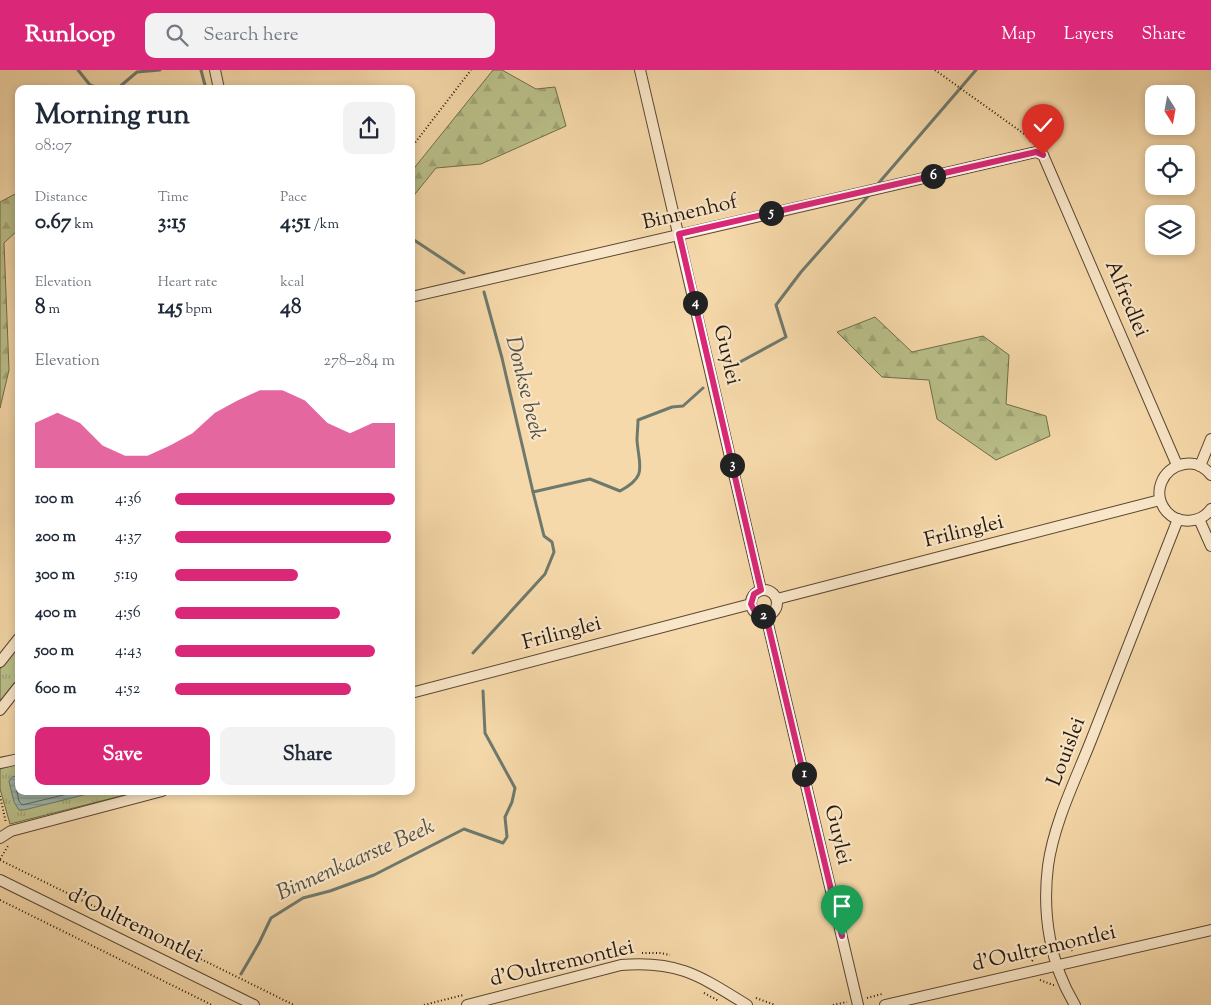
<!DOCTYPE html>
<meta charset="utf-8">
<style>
body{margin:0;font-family:"Sorts Mill Goudy",serif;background:#f2f2f3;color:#1f2937;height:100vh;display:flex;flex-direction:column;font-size:19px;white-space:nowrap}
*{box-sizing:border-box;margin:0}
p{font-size:16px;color:#747a83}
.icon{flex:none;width:28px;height:28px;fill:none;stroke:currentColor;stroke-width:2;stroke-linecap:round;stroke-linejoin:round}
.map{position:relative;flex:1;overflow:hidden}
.drawer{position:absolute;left:15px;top:15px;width:400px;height:710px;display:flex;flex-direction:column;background:#fff;border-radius:10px;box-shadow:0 2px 8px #0003}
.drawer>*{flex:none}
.needle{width:32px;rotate:169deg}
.tools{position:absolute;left:1145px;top:15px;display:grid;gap:10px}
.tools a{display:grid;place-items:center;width:50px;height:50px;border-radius:10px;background:#fff;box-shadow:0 2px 8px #0003;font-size:25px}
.pin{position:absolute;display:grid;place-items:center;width:42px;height:42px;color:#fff;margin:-51px -21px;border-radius:50% 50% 50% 0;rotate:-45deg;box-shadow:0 0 5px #0007}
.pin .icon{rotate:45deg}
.km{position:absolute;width:25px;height:25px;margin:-12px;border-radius:50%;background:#222;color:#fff;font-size:14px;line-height:25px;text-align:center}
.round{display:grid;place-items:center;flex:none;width:52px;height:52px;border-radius:10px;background:#f2f2f3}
.summary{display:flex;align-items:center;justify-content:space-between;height:85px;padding:0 20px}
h1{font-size:28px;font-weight:700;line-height:38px}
.figures{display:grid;grid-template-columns:repeat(3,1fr);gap:8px;height:85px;padding:5px 20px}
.figures div{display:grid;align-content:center}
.figures b{font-size:21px;font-weight:700}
.figures small{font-size:14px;font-weight:400}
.figures p{font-size:14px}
.chart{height:140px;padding:10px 20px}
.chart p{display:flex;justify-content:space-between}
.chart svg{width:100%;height:90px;margin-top:5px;fill:#db2777;opacity:.7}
.cta{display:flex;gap:10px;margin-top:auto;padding:10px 20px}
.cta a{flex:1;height:58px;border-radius:10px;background:#db2777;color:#fff;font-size:20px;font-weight:700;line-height:58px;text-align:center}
.cta a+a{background:#f2f2f3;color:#1f2937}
ul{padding:0 20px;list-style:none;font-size:16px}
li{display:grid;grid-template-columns:80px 60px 1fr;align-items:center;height:38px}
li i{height:12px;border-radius:6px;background:#db2777}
header{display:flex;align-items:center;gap:30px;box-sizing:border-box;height:70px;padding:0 25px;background:#db2777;color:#fff}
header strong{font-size:24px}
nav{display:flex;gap:28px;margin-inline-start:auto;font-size:18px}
.search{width:350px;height:45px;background:#f2f2f3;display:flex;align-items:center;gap:12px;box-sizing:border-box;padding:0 18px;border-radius:10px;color:#747a83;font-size:19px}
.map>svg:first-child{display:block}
.grass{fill:url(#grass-tufts);stroke:#706c4a}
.forest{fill:url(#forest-firs);stroke:#706c4a}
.water{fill:url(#water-rules);stroke:#6e796e}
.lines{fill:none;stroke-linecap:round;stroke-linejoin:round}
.shore{stroke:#62685e;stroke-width:1}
.stream{stroke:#6e796e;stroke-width:3}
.street-casing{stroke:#5b4833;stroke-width:12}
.path{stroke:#27180b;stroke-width:2;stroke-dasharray:1 2.5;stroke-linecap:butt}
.street{stroke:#f9e6c8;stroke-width:10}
.route-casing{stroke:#fff;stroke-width:10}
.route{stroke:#db2777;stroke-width:6}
.labels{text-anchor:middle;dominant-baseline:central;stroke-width:4.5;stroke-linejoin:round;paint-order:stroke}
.street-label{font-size:21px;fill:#27180b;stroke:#f9e6c8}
.water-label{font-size:22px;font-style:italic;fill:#515045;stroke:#f9e6c8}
</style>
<header>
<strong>Runloop</strong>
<div class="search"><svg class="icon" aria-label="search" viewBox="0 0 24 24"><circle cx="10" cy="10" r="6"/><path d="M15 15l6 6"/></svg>Search here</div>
<nav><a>Map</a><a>Layers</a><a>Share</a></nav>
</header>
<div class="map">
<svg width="1211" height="935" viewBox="0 0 1211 935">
<defs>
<pattern id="grass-tufts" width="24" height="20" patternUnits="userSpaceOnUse" patternTransform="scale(1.25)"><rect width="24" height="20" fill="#bac08a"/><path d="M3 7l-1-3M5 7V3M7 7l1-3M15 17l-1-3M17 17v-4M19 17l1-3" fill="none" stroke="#a0a476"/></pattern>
<pattern id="forest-firs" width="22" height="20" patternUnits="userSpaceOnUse" patternTransform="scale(1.25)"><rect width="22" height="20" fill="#bac08a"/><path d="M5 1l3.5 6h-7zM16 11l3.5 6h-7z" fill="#a0a476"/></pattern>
<pattern id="water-rules" width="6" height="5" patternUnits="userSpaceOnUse" patternTransform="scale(1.25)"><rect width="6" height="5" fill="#9eb9b0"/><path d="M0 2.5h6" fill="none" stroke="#889e96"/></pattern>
</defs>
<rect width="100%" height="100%" fill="#f6d9aa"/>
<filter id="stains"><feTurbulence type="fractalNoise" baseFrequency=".004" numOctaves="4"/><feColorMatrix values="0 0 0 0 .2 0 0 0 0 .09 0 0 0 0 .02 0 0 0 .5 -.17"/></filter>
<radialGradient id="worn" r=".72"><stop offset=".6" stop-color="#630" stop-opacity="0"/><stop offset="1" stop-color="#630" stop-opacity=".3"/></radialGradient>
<!-- grass -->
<g class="grass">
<path d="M 19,575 L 19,607 L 0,631 L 0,599 Z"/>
<path d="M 19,694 L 19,721 L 141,721 L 10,754 L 0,719 L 0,699 Z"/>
</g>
<!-- forest -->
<g class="forest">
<path d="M 493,0 L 502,0 L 536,19 L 555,17 L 566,56 L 481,94 L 436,98 L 411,129 L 411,102 Z"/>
<path d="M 19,122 L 19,159 L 4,173 L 9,300 L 0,338 L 0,132 Z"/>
<path d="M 875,247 L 912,282 L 983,266 L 1009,285 L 1006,334 L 1046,346 L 1050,366 L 996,390 L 937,349 L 929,310 L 882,307 L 837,262 Z"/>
</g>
<!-- water -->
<path class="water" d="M 19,705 L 19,721 L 99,721 L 24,740 L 19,740 L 14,732 L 9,711 L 12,707 Z"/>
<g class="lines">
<!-- shore -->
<path class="shore" d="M 19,710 L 15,713 L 19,731 L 22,735 L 80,721"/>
<!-- stream -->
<g class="stream">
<path d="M 78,0 L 90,15 L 102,19"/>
<path d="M 201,0 L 206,19"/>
<path d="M 117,19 L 137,2 L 160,0"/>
<path d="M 877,115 L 976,0"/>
<path d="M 411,168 L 464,203"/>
<path d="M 484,222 L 502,288 L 533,422"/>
<path d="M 727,299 L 786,267 L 776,235 L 801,202 L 870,124"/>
<path d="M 473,583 L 545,504 L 554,482 L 552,472 L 544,466 L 533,422 L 590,409 L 620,421 C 648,406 639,397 637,370 C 637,364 638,357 638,350 L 672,337 L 683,336 L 703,318"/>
<path d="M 241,904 L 259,873 L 271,848 L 303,828 L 330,821 L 374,805 L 464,759 L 503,773 L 507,767 L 505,747 L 512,732 L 515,718 L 485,663 L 483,621"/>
</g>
<!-- street casing -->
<g class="street-casing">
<g id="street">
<path d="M 215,0 L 219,19"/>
<path d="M 640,0 L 761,520"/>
<path d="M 411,227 L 1036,82 L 1043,85 L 1177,395"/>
<path d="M 1200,396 L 1211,369"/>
<path d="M 1211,405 C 1204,396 1194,392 1184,394 C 1162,398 1151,424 1167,442 C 1179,455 1201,453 1211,439"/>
<path d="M 1199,449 L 1211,476"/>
<circle cx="764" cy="533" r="13"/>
<path d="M 777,529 L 1160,430"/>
<path d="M 766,546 L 858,935"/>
<path d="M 0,592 L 19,568"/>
<path d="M 411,623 L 751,534"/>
<path d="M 0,640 L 19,616"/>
<path d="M 0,693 L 19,689"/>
<path d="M 0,768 L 11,761 L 162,721"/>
<path d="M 0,810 L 254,935"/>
<path d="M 467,935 L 621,895 C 678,890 700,906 747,935"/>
<path d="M 885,935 L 1211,860"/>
<path d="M 1075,935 C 1050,894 1042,844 1048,796 C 1054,752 1076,709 1092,668 C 1121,595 1149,522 1178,449"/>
</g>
</g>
<!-- path -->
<g class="path">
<path d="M 935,0 L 1027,66 L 1031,72"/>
<path d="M 411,78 L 471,0"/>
<path d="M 0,726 L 6,753"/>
<path d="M 0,789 L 8,776"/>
<path d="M 0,790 L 294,935"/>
<path d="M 0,830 L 212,935"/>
<path d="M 1063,874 L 1073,881"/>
<path d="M 642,883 L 660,883 L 670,885"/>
<path d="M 1032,891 L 1042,879"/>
<path d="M 1040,910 L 1053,915 L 1054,915"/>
<path d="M 704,923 L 719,931"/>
<path d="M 756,928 L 775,935"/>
<path d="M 867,928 L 882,924"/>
<path d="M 424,935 L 463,925"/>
<path d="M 833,935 L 847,932"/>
</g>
<!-- street -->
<use href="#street" class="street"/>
</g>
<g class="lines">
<!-- route casing -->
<g class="route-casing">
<path id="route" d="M 842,866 L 766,546 C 758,546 754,542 751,534 L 754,524 L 761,520 L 679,164 L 1036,82 L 1043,85"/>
</g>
<!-- route -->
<use href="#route" class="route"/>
</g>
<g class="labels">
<!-- street labels -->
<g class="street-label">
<text transform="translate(690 143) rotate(-13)">Binnenhof</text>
<text transform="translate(1126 229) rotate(67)">Alfredlei</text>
<text transform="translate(726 285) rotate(77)">Guylei</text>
<text transform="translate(964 462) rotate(-14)">Frilinglei</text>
<text transform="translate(562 564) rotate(-15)">Frilinglei</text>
<text transform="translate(1067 682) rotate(-69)">Louislei</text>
<text transform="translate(837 765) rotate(77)">Guylei</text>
<text transform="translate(135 856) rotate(26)">d'Oultremontlei</text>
<text transform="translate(1044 879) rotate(-13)">d'Oultremontlei</text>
<text transform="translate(562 894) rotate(-13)">d'Oultremontlei</text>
</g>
<!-- water labels -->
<g class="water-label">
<text transform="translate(524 318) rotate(76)">Donkse beek</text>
<text transform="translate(356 791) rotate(-24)">Binnenkaarste Beek</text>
</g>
</g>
<rect width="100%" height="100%" filter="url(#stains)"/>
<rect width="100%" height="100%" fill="url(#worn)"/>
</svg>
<div class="tools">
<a><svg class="needle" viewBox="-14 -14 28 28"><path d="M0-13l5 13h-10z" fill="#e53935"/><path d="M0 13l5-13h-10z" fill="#747a83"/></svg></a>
<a><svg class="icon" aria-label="locate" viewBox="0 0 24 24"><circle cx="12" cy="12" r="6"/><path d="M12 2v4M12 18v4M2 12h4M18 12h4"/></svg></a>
<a><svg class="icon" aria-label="layers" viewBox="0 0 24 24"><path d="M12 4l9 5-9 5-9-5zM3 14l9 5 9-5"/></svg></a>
</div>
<div class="pin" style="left:842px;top:866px;background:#1e9e55"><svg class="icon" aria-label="arrive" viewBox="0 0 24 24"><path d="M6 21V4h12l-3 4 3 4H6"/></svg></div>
<div class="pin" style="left:1043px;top:85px;background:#d93025"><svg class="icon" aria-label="check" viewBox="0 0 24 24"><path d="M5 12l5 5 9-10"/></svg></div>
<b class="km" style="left:804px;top:704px">1</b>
<b class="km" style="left:763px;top:546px">2</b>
<b class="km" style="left:732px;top:395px">3</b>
<b class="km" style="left:695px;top:233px">4</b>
<b class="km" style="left:771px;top:143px">5</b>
<b class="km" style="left:933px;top:106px">6</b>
<section class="drawer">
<div class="summary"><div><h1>Morning run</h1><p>08:07</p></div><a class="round"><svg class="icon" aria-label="share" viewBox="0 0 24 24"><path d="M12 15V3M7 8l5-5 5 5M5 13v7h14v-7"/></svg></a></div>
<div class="figures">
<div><p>Distance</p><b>0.67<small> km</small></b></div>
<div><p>Time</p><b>3:15</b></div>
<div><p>Pace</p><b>4:51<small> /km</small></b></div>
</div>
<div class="figures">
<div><p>Elevation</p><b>8<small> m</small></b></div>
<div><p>Heart rate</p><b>145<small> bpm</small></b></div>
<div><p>kcal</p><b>48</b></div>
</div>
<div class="chart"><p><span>Elevation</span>278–284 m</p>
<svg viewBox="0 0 160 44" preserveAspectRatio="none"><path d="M0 44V22L10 17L20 22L30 33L40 38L50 38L60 33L70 27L80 17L90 11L100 6L110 6L120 11L130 22L140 27L150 22L160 22V44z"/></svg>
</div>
<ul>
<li><b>100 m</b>4:36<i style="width:100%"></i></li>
<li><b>200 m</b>4:37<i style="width:98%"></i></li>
<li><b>300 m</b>5:19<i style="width:56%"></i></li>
<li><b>400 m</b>4:56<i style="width:75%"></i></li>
<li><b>500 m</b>4:43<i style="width:91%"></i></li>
<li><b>600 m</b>4:52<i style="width:80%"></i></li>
</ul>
<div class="cta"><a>Save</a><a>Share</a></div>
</section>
</div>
